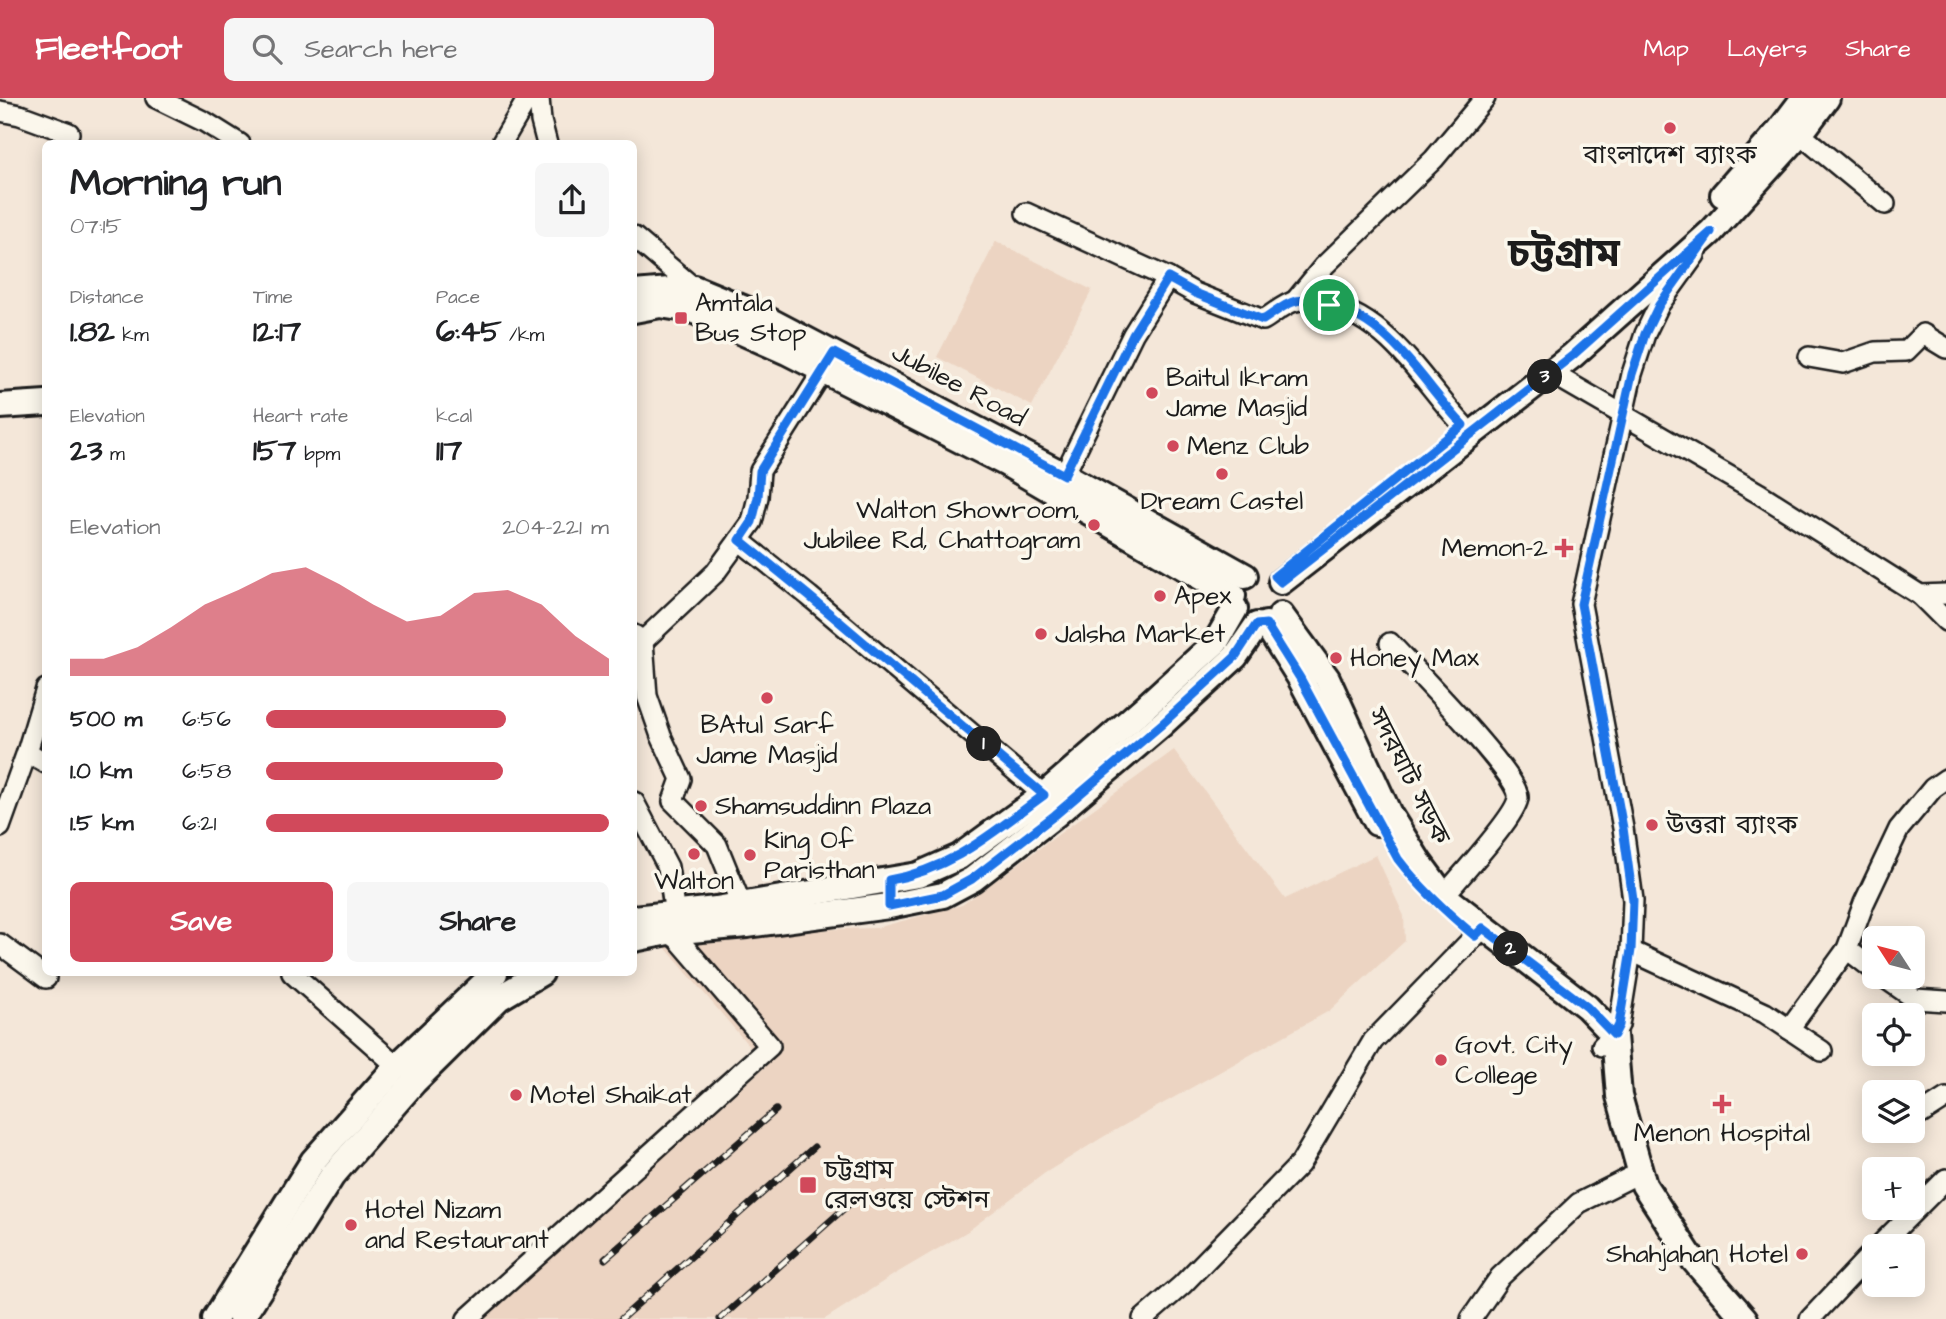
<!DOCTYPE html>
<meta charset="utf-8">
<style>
body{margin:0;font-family:"Architects Daughter","Noto Sans Bengali",sans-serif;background:#f6f6f6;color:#202124;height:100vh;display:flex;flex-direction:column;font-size:26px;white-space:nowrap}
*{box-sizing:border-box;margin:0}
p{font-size:23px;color:#757577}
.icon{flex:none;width:38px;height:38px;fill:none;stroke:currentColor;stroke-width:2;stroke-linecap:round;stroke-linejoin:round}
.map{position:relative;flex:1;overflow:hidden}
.details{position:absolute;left:42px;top:42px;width:595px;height:836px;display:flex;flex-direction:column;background:#fff;border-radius:10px;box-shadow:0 4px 18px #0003}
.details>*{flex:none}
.needle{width:46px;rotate:306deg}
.buttons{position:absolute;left:1862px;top:828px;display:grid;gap:14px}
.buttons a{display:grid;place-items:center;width:63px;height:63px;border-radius:10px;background:#fff;box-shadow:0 4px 18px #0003;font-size:35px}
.pin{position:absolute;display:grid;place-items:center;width:60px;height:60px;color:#fff;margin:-30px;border:4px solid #fff;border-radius:50%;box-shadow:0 2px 7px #0007}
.km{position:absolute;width:35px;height:35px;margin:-18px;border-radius:50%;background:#222;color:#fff;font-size:19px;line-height:35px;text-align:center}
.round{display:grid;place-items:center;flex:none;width:74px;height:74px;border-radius:10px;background:#f6f6f6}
.head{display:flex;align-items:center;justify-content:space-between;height:119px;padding:0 28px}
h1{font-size:38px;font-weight:700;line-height:52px}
.metrics{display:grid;grid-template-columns:repeat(3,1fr);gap:10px;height:119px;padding:7px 28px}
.metrics div{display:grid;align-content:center}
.metrics b{font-size:30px;font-weight:700}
.metrics small{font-size:19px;font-weight:400}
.metrics p{font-size:19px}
.chart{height:196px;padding:14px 28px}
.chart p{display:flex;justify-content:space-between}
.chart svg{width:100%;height:126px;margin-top:7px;fill:#d1495b;opacity:.7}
.action{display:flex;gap:14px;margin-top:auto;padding:14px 28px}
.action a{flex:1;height:80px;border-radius:10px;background:#d1495b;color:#fff;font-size:28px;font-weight:700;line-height:80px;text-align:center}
.action a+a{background:#f6f6f6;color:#202124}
ul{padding:0 28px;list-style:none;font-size:23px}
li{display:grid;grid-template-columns:112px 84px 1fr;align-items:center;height:52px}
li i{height:18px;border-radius:9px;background:#d1495b}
header{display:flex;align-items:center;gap:42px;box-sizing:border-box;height:98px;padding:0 35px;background:#d1495b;color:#fff}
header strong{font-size:33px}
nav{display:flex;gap:38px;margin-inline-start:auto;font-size:24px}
.search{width:490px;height:63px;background:#f6f6f6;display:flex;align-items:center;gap:18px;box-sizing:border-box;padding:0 24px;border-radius:10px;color:#757577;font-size:26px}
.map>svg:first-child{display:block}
.built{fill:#ecd4c2}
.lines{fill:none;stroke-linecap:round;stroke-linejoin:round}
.minor-casing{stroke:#1c1c1c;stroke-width:24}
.major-casing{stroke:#1c1c1c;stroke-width:30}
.minor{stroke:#fbf7ec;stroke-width:19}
.major{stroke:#fbf7ec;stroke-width:24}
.rail-casing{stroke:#1c1c1c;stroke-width:7}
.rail{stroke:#fbf7ec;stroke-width:4.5;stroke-dasharray:13;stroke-linecap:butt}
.route-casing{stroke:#fff;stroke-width:14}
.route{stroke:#1a73e8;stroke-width:9}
.poi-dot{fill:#d1495b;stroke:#fbf7ec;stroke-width:2.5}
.labels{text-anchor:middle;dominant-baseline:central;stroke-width:7;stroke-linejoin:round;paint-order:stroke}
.poi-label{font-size:26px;fill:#1c1c1c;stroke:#fbf7ec;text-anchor:start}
.street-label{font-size:26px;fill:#1c1c1c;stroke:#fbf7ec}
.town-label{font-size:40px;font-weight:bold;fill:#1c1c1c;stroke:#fbf7ec}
</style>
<header>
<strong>Fleetfoot</strong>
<div class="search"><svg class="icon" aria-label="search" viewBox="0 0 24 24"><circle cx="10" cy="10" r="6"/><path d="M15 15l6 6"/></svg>Search here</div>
<nav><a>Map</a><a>Layers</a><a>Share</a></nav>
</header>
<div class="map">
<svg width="1946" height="1221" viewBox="0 0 1946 1221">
<rect width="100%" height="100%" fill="#f4e7d9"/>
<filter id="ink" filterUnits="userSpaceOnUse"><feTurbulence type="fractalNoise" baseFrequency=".0143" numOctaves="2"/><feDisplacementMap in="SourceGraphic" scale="14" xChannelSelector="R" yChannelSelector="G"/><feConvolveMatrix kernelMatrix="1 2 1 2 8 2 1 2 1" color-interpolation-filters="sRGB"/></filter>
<g filter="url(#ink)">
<!-- built -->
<g class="built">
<path d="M 996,143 L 1092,192 L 1032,308 L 937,259 Z"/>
<path d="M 1174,652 L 1285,801 L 1376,757 L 1404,818 L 1405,843 L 1329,913 L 1103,1039 L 1045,1075 L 968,1133 L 895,1176 L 825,1221 L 481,1221 L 766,968 L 663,847 L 765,833 L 876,830 L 962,807 Z"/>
</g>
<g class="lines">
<!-- minor casing -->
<g class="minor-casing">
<g id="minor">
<path d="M 156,0 L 205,24 L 240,46"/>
<path d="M 539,0 L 541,23 L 547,46"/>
<path d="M 0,13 L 20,17 L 69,35"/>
<path d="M 1800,36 L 1885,106"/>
<path d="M 501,46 L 528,0"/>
<path d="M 1026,115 L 1168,180"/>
<path d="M 634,139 L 694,190"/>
<path d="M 1296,202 L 1324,168 L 1434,61 L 1485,0"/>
<path d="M 1809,259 L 1843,265 L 1875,254 L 1906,253 L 1923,236 L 1946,250"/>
<path d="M 1551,275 L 1760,396 L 1920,497 L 1946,496"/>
<path d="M 1064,377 L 1133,236 L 1168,180 L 1195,195 L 1263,222 C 1272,217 1285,205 1296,203 C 1301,201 1311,204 1317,205 C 1386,214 1420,281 1463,327"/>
<path d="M 739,442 L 809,498 L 1044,697"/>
<path d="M 1920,497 L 1946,523"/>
<path d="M 634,537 L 643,543 L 647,598 L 661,638 L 681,681 L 673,703 L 717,747 L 741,806"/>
<path d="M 643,543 L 715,475 L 739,442 L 752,424 L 758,399 L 760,373 L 830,262"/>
<path d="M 1390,545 C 1410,567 1521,679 1518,700 C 1516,719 1458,780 1444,798"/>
<path d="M 27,654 L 46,665"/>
<path d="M 634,704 L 668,769 L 675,817"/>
<path d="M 0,729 L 27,654 L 46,591"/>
<path d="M 0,846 L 46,880"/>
<path d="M 1847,851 L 1874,872"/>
<path d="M 1631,853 L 1765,915 L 1822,953"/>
<path d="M 292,875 L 397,968"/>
<path d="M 1882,878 L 1915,901 L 1946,903"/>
<path d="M 1789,931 L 1847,851 L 1864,805 L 1899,731 L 1933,690 L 1946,681"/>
<path d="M 1602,948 L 1614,937 L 1619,927 L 1631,853 L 1633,802 L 1623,730 L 1581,506 L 1632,276 L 1645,236 L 1659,207 L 1695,157"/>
<path d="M 1913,1013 L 1921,1016 L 1946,1000"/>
<path d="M 1879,1148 L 1946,1081"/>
<path d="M 467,1221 L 770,948 L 678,841 L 668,834"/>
<path d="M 1143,1221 L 1182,1187 L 1300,1066 L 1373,943 L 1483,830"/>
<path d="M 1471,1221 L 1500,1179 L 1579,1105 L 1631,1079"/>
<path d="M 1810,1221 L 1874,1153"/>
</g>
</g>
<!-- major casing -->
<g class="major-casing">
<g id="major">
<path d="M 1723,97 L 1779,33 L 1804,0"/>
<path d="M 634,195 L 694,190 L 755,215 L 1064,377 L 1245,478"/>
<path d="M 634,212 L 660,207 L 692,212 L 787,254 L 1005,365 L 1233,498"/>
<path d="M 0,308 L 46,305"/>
<path d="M 1281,484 L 1572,258 L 1711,134 L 1800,36 L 1827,0"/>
<path d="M 1281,517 L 1327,580 L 1389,716 L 1419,764 L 1444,798 L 1587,909 L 1614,937 L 1619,998 L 1644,1087 L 1690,1158 L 1745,1221"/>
<path d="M 1266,526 L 1300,580 L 1377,725"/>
<path d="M 634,820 L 716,811 L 918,777 L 959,759 L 1044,697 L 1145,609 L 1216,544 L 1235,511"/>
<path d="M 634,841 L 668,834 L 747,827 L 889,808 L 943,797 L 973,781 L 1055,717 L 1162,626 L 1235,559 L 1257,527"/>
<path d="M 215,1221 L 313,1063 L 397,968 L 495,875"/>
<path d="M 241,1221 L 332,1078 L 414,984 L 499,900 L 541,875"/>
</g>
</g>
<!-- minor -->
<use href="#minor" class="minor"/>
<!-- major -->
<use href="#major" class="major"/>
<!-- rail casing -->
<g class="rail-casing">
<g id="rail">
<path d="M 605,1161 L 776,1012"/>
<path d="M 621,1221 L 814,1049"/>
<path d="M 720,1221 L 857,1099"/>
</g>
</g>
<!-- rail -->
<use href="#rail" class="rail"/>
</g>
</g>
<g class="lines" filter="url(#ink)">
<!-- route casing -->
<g class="route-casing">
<path id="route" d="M 1711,134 L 1659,207 L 1645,236 L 1632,276 L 1581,506 L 1623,730 L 1633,802 L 1631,852 L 1619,927 L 1614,937 L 1587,909 L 1483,830 L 1475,838 C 1446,814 1421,791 1398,761 L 1300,580 L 1266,526 L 1256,527 L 1235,559 L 1162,626 L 1055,717 L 972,781 L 943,797 L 889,808 L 889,782 C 953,771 993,734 1044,697 L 809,498 L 740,442 L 752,424 L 758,399 L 760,373 L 834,255 L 1064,377 L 1133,236 L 1168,180 L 1195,195 L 1263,222 C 1272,217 1285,205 1296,203 C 1301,201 1311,204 1317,205 C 1386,214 1420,282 1463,327 L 1275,478 L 1281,484 L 1572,258 Z"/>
</g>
<!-- route -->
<use href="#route" class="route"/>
</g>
<!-- markers -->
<g class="poi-dot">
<circle cx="1670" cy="30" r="7"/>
<rect x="674" y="213" width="14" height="14" rx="3.5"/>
<circle cx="1152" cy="295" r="7"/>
<circle cx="1173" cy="348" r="7"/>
<circle cx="1222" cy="376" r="7"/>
<circle cx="1094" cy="427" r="7"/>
<path d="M1560.5 439.5h7v7h7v7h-7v7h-7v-7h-7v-7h7z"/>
<circle cx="1160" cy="498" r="7"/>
<circle cx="1041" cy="536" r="7"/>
<circle cx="1336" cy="560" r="7"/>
<circle cx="767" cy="600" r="7"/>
<circle cx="701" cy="708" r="7"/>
<circle cx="1652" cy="727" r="7"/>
<circle cx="694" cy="756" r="7"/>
<circle cx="750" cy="757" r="7"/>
<circle cx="1441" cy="962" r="7"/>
<circle cx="516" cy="997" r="7"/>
<path d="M1718.5 995.5h7v7h7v7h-7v7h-7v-7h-7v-7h7z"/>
<rect x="799" y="1078" width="18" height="18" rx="3.5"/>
<circle cx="351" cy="1127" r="7"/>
<circle cx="1802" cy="1156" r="7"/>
</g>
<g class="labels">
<!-- poi labels -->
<g class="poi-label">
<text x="1670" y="57" text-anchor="middle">বাংলাদেশ ব্যাংক</text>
<text x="695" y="205">Amtala<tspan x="695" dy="30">Bus Stop</tspan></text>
<text x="1166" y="280">Baitul Ikram<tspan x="1166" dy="30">Jame Masjid</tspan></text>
<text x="1187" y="348">Menz Club</text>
<text x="1222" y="403" text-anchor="middle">Dream Castel</text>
<text x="1080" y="412" text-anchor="end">Walton Showroom,<tspan x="1080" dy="30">Jubilee Rd, Chattogram</tspan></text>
<text x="1548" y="450" text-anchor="end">Memon-2</text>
<text x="1174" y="498">Apex</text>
<text x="1055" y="536">Jalsha Market</text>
<text x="1350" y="560">Honey Max</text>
<text x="767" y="627" text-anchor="middle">BAtul Sarf<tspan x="767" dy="30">Jame Masjid</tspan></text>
<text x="715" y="708">Shamsuddinn Plaza</text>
<text x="1666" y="727">উত্তরা ব্যাংক</text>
<text x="764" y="742">King Of<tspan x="764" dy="30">Paristhan</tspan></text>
<text x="694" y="783" text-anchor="middle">Walton</text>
<text x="1455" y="947">Govt. City<tspan x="1455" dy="30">College</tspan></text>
<text x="530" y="997">Motel Shaikat</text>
<text x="1722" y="1035" text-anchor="middle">Menon Hospital</text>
<text x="824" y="1072">চট্টগ্রাম<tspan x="824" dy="30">রেলওয়ে স্টেশন</tspan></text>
<text x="365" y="1112">Hotel Nizam<tspan x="365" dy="30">and Restaurant</tspan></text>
<text x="1788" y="1156" text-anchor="end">Shahjahan Hotel</text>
</g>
<!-- street labels -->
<g class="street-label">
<text transform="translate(959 287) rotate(28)">Jubilee Road</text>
<text transform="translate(1409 678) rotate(63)">সদরঘাট সড়ক</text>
</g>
<!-- town labels -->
<g class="town-label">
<text x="1564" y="156">চট্টগ্রাম</text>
</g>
</g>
</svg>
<div class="buttons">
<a><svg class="needle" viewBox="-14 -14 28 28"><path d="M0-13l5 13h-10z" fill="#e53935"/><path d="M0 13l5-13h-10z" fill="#757577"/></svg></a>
<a><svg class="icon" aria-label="locate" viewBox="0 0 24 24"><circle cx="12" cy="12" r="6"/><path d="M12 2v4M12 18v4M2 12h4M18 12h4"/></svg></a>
<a><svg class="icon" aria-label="layers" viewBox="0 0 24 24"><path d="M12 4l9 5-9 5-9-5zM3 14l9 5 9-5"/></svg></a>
<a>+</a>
<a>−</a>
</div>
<div class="pin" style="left:1329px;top:207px;background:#1e9e55"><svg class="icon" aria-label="arrive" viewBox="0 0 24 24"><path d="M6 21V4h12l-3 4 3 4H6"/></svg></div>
<b class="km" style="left:984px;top:646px">1</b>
<b class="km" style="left:1511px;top:851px">2</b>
<b class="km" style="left:1545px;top:279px">3</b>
<section class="details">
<div class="head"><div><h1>Morning run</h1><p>07:15</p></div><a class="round"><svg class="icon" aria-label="share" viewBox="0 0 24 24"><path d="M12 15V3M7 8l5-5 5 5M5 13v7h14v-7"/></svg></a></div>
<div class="metrics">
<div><p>Distance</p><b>1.82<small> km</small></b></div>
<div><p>Time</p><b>12:17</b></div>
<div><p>Pace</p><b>6:45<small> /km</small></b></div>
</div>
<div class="metrics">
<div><p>Elevation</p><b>23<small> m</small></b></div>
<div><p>Heart rate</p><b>157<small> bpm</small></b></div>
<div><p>kcal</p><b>117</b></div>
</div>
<div class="chart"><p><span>Elevation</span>204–221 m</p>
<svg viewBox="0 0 160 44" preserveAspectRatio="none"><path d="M0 44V38L10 38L20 34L30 27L40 19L50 14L60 8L70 6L80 12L90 19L100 25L110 23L120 15L130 14L140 19L150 30L160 38V44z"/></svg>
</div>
<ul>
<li><b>500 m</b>6:56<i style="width:70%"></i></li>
<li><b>1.0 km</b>6:58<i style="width:69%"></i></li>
<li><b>1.5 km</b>6:21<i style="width:100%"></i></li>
</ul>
<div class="action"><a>Save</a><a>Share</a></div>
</section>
</div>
